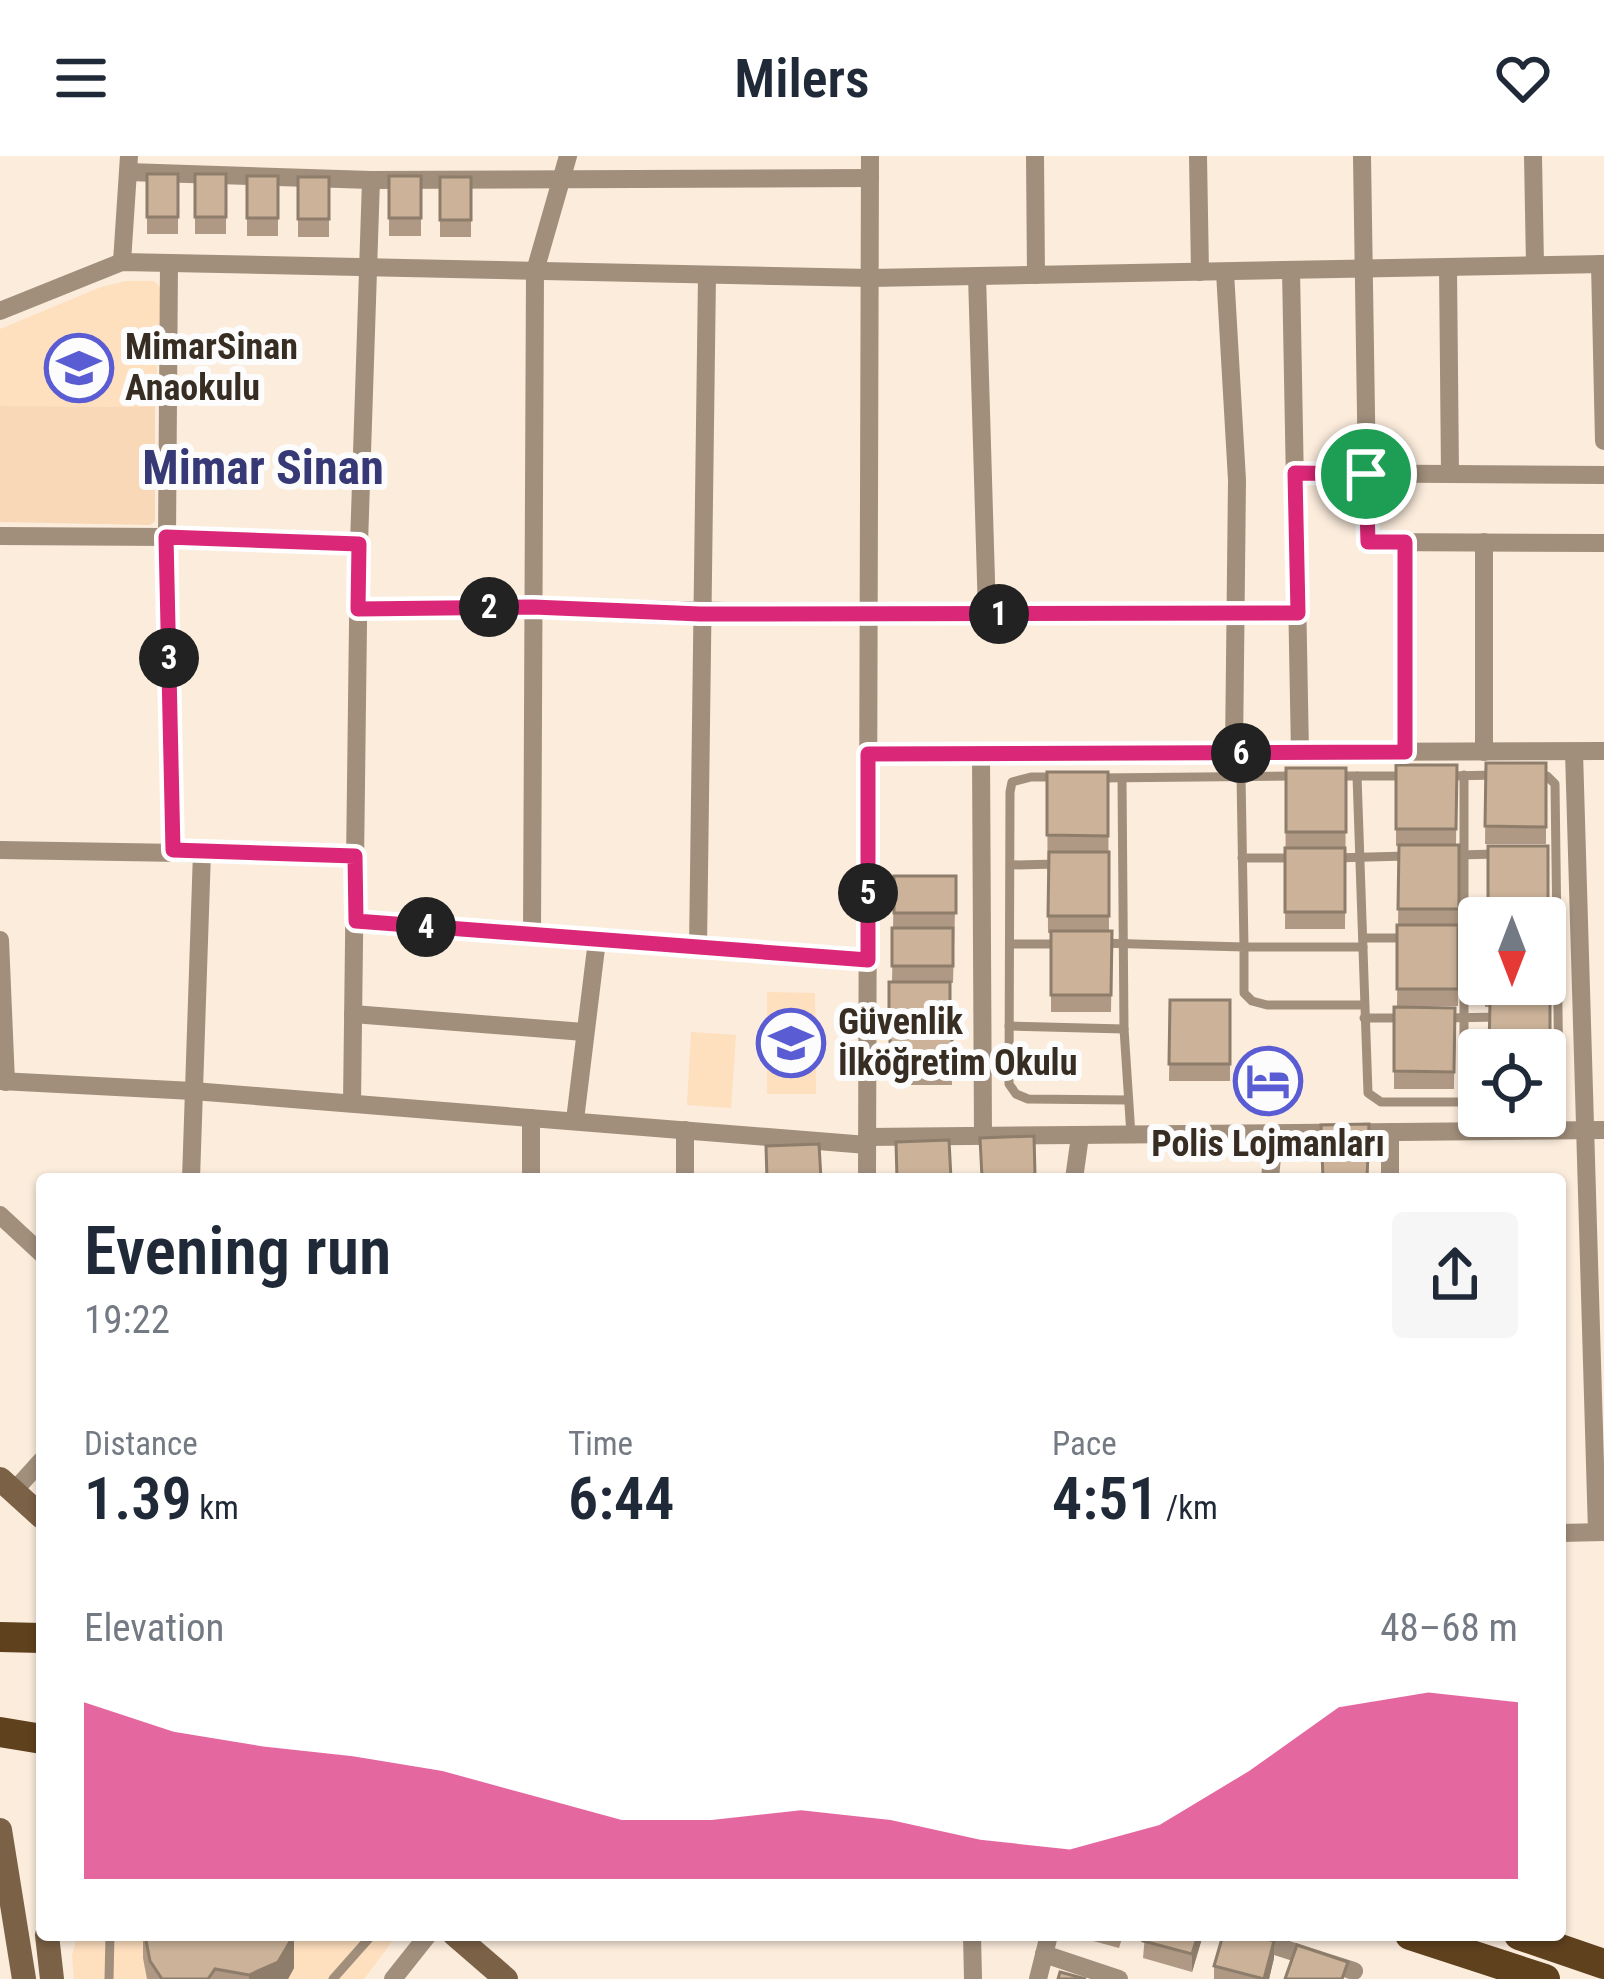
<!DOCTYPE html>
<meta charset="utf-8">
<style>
body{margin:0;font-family:"Roboto Condensed",sans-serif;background:#f6f6f7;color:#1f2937;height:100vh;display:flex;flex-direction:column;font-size:45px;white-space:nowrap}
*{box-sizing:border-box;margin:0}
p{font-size:39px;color:#747a83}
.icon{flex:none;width:66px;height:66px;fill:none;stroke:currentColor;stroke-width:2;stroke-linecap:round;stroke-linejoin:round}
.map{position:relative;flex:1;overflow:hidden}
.sheet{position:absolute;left:36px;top:1017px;width:1530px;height:768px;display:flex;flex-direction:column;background:#fff;border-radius:12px;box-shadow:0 3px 9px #0004}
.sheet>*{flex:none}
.needle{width:78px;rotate:180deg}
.controls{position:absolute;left:1458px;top:741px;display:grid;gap:24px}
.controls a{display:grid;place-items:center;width:108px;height:108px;border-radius:12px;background:#fff;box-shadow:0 3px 9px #0004;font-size:60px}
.pin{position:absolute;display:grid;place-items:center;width:102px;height:102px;color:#fff;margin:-51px;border:6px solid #fff;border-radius:50%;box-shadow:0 3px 12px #0007}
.km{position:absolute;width:60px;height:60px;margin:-30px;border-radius:50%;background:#222;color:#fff;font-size:33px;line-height:60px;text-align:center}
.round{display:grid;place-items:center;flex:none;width:126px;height:126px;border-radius:12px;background:#f6f6f7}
.summary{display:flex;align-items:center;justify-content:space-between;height:204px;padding:0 48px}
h1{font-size:66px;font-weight:600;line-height:90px}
.stats{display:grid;grid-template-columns:repeat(3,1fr);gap:18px;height:204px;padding:12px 48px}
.stats div{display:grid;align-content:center}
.stats b{font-size:60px;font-weight:600}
.stats small{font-size:33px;font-weight:400}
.stats p{font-size:33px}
.chart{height:336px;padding:24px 48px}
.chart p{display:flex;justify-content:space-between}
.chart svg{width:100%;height:216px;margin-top:12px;fill:#db2777;opacity:.7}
header{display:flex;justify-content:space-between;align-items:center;height:156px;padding:0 48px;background:#fff;font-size:54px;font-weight:600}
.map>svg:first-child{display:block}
.built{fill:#fedfbe}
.green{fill:#f8d8b7}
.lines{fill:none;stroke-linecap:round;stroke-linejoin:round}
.lane{stroke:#a18f7c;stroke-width:9}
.street{stroke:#a18f7c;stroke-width:18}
.secondary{stroke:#7b6146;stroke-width:24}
.primary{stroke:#5f411e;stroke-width:30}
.wall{fill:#af9984}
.shaded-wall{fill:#8e7d6b}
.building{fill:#cbb299;stroke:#8e7d6b;stroke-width:3}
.route-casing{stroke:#fff;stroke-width:24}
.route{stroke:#db2777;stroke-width:15}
.labels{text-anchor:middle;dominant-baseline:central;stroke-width:12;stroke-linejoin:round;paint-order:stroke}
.poi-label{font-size:36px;font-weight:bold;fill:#372d23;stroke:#fcfcfc;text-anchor:start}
.district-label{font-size:48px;font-weight:bold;fill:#363975;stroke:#fcfcfc}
</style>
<header><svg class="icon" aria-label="menu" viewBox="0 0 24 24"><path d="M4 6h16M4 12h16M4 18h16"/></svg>Milers<svg class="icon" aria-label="heart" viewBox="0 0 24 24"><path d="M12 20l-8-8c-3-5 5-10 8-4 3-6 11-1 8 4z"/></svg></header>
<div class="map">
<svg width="1604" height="1823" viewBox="0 0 1604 1823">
<rect width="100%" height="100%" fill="#fbecdc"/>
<!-- built -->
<g class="built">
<path d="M 127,125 L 154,125 L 161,132 L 155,251 L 0,250 L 0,173 L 101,131 Z"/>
<path d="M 767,836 L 815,837 L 816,938 L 767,938 Z"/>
<path d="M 691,876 L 736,879 L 731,952 L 687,949 Z"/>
<path d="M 77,1779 L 397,1779 L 364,1823 L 74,1823 L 72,1800 Z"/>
</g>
<!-- green -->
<path class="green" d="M 0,250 L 155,251 L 155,365 L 150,369 L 0,366 Z"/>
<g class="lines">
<!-- lane -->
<g class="lane">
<path d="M 1464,619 L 1464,947"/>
<path d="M 1538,619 L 1547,620 L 1555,628 L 1559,930 L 1545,943"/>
<path d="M 1241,620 L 1244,791 L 1363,791"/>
<path d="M 1334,620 L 1407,620"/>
<path d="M 1357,620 L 1368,937 L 1381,946 L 1479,946"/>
<path d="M 1448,620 L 1497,619"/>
<path d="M 1059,621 L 1031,621 L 1012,626 L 1010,636 L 1009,928 L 1016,938 L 1028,943 L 1127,944"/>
<path d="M 1100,622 L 1293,620"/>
<path d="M 1122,623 L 1124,873 L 1131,979"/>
<path d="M 1459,699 L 1496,698"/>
<path d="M 1242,702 L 1292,702"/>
<path d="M 1333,702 L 1406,700"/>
<path d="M 1011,709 L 1058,708"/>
<path d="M 1363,782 L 1408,782"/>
<path d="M 1100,787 L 1244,791 L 1244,837 L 1252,845 L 1267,849 L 1364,849"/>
<path d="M 1010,788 L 1059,788"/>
<path d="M 1364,862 L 1404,862"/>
<path d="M 1445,862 L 1500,861"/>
<path d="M 1009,870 L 1124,873"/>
<path d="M 109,1823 L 110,1779"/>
<path d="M 333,1823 L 372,1779"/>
</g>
<!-- street -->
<g class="street">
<path d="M 1035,0 L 1036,119"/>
<path d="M 1198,0 L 1200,116"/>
<path d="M 1362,0 L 1368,386 L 1604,387"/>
<path d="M 1533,0 L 1535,109"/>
<path d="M 128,16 L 371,24 L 870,22"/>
<path d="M 122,106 L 129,0"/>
<path d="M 169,107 L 167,381 L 173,694"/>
<path d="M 1600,108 L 1604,285"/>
<path d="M 1448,111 L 1450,318"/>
<path d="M 1291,114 L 1300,597"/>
<path d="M 1225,116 L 1237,324 L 1234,597"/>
<path d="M 977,120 L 987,458"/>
<path d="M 0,155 L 122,106 L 870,122 L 1604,108"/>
<path d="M 1295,317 L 1604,319"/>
<path d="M 0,380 L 167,381 L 359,388"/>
<path d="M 358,453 L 533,451 L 869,458 L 1298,457"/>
<path d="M 1405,596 L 1405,386"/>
<path d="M 1484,596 L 1484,386"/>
<path d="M 1574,596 L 1597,1376"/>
<path d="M 868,598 L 1604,595"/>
<path d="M 981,598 L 983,981"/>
<path d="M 0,694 L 355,700"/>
<path d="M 356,765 L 868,804"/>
<path d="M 532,779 L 535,115 L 568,0"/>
<path d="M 0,784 L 6,926"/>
<path d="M 698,792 L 707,119"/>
<path d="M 353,858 L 584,876"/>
<path d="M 0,925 L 193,935 L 867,989"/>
<path d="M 352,947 L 359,388 L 371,24"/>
<path d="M 575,964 L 597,784"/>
<path d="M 867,981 L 1604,974"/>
<path d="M 191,1023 L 202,696"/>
<path d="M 531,1023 L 531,962"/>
<path d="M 685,1023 L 685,974"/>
<path d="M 867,1023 L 870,0"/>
<path d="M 1074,1023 L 1080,980"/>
<path d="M 1270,1023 L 1274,978"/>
<path d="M 1390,1023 L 1390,976"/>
<path d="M 0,1059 L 42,1098"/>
<path d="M 14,1335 L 42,1304"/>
<path d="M 1560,1377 L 1604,1376"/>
<path d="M 972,1779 L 973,1823"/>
<path d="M 1241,1779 L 1354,1815"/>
<path d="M 1044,1798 L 1119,1823"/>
<path d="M 393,1823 L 428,1779"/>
<path d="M 1038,1823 L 1049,1779"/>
</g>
<!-- secondary -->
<g class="secondary">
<path d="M 0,1323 L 42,1361"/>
<path d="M 0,1674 L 24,1823"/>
<path d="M 47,1779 L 52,1823"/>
<path d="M 455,1779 L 506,1823"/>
</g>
<!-- primary -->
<g class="primary">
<path d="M 0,1481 L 42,1482"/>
<path d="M 0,1576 L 42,1583"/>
<path d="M 1410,1779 L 1545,1823"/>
<path d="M 1519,1779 L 1604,1808"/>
</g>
</g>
<!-- wall -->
<g class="wall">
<rect x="147" y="18" width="31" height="60"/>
<rect x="195" y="18" width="31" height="60"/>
<rect x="247" y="20" width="31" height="60"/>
<rect x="389" y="20" width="32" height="60"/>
<rect x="298" y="21" width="31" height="60"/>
<rect x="440" y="21" width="31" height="60"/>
<path d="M 1486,607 L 1546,607 L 1546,688 L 1485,688 Z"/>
<path d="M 1396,609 L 1457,609 L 1456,689 L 1459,689 L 1458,850 L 1397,850 L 1399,690 L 1396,690 Z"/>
<path d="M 1286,612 L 1346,612 L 1345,773 L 1285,773 Z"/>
<path d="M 1047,616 L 1108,616 L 1109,775 L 1112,775 L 1111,856 L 1051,856 L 1051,777 L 1048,777 Z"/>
<path d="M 1488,690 L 1548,690 L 1546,846 L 1550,846 L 1550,927 L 1545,927 L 1545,894 L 1490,851 L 1485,851 L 1485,828 L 1545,828 L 1545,762 L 1488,762 Z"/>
<path d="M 894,720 L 956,720 L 953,827 L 950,827 L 952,929 L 890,929 L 889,826 L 892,826 Z"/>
<path d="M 1170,844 L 1230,844 L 1230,925 L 1169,925 Z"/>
<path d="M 1394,851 L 1455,852 L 1454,933 L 1394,933 Z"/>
<path d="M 1034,980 L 1035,1023 L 981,1023 L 980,982 Z"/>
<path d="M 143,1779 L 294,1779 L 294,1812 L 288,1823 L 147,1823 L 143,1802 Z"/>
<path d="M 1071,1779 L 1123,1779 L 1119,1792 Z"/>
<path d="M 1145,1779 L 1203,1779 L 1192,1816 L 1143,1802 Z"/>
<path d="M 1274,1802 L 1269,1823 L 1214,1823 L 1214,1810 Z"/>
</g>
<!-- shaded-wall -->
<g class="shaded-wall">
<path d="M 294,1779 L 294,1812 L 288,1823 L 249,1823 L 249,1819 Z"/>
<path d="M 1198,1779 L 1203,1779 L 1192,1816 L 1192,1798 Z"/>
<path d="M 1274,1785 L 1274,1802 L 1269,1823 L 1264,1823 Z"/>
</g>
<!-- building -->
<g class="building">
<rect x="147" y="18" width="31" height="43"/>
<rect x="195" y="18" width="31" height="43"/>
<rect x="247" y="20" width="31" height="42"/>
<rect x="389" y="20" width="32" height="42"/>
<rect x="298" y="21" width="31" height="42"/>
<rect x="440" y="21" width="31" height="43"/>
<path d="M 1486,607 L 1546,607 L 1546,671 L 1485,670 Z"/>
<path d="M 1396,609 L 1457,609 L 1456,673 L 1396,673 Z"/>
<rect x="1286" y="612" width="60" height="64"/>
<path d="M 1047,616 L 1108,616 L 1108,680 L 1047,679 Z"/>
<path d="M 1399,689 L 1459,689 L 1459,753 L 1398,753 Z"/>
<rect x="1488" y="690" width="60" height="64"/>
<rect x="1285" y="692" width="60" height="64"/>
<path d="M 1049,696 L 1109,696 L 1109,760 L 1048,760 Z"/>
<rect x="894" y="720" width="62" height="37"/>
<rect x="1397" y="769" width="61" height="64"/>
<path d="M 1545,770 L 1546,834 L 1485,834 L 1485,828 L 1545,828 Z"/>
<rect x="892" y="772" width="61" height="38"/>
<path d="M 1051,775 L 1112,775 L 1111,839 L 1051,839 Z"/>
<rect x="889" y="826" width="61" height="37"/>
<path d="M 1170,844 L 1230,844 L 1230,908 L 1169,908 Z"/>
<path d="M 1490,846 L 1550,846 L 1550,910 L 1545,910 L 1545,894 L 1489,894 Z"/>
<path d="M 1394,851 L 1455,852 L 1454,916 L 1394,915 Z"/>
<path d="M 890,874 L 952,875 L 952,912 L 890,912 Z"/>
<path d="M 1369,968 L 1367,1023 L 1323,1023 L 1321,969 Z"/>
<path d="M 1034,980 L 1035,1019 L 982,1021 L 980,982 Z"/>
<path d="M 949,984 L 951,1023 L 897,1023 L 896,986 Z"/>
<path d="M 819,988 L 821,1023 L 767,1023 L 766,990 Z"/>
<path d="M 145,1779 L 294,1779 L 278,1806 L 249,1819 L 215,1813 L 208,1823 L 162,1823 L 150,1805 Z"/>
<path d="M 1145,1779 L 1198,1779 L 1192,1798 L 1143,1785 Z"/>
<path d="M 1223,1779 L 1253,1779 L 1274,1785 L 1264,1823 L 1214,1810 Z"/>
<path d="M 1297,1789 L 1348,1806 L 1342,1823 L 1285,1823 Z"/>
<path d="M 1060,1816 L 1086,1823 L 1058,1823 Z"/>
</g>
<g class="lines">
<!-- route casing -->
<g class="route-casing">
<path id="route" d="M 1295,317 L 1366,318 L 1368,386 L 1405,386 L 1405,596 L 868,598 L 868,804 L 356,765 L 355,700 L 173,694 L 166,381 L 359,388 L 358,453 L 533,451 L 700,458 L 1298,457 Z"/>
</g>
<!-- route -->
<use href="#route" class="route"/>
</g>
<!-- icons -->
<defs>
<g id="school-ring" transform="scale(3.45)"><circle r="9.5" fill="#fcfcfc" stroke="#5a5cd3" stroke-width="1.5"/><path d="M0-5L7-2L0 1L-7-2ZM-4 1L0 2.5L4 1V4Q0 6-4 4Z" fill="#5a5cd3"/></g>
<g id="hotel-ring" transform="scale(3.45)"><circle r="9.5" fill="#fcfcfc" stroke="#5a5cd3" stroke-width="1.5"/><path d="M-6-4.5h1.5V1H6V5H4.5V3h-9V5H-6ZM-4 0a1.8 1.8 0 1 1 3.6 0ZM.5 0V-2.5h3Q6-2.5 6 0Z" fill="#5a5cd3"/></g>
</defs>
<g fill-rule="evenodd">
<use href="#school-ring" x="79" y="212"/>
<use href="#school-ring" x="791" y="887"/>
<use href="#hotel-ring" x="1268" y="925"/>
</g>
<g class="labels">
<!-- poi labels -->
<g class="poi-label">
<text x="125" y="191">MimarSinan<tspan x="125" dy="41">Anaokulu</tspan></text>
<text x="838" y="866">Güvenlik<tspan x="838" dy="41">İlköğretim Okulu</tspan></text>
<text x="1268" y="988" text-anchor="middle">Polis Lojmanları</text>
</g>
<!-- district labels -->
<g class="district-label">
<text x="263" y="311">Mimar Sinan</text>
</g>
</g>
</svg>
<div class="controls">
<a><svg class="needle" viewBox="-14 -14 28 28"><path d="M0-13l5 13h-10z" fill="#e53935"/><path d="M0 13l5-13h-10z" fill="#747a83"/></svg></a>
<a><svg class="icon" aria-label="locate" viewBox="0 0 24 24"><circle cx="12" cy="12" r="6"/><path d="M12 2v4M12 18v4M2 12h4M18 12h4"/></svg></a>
</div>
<div class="pin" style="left:1366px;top:318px;background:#1e9e55"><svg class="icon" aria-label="arrive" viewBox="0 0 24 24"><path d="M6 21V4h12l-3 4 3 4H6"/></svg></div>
<b class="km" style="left:999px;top:458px">1</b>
<b class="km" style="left:489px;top:451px">2</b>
<b class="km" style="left:169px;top:502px">3</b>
<b class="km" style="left:426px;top:771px">4</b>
<b class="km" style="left:868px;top:737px">5</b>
<b class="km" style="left:1241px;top:597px">6</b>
<section class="sheet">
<div class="summary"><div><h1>Evening run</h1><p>19:22</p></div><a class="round"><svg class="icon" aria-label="share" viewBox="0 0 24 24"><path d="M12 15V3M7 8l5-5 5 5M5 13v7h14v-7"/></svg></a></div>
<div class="stats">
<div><p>Distance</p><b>1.39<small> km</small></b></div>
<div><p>Time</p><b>6:44</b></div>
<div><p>Pace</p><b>4:51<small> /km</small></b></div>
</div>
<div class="chart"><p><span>Elevation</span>48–68 m</p>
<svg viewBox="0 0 160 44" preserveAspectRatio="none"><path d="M0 44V8L10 14L20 17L30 19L40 22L50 27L60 32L70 32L80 30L90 32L100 36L110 38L120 33L130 22L140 9L150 6L160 8V44z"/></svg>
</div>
</section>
</div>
